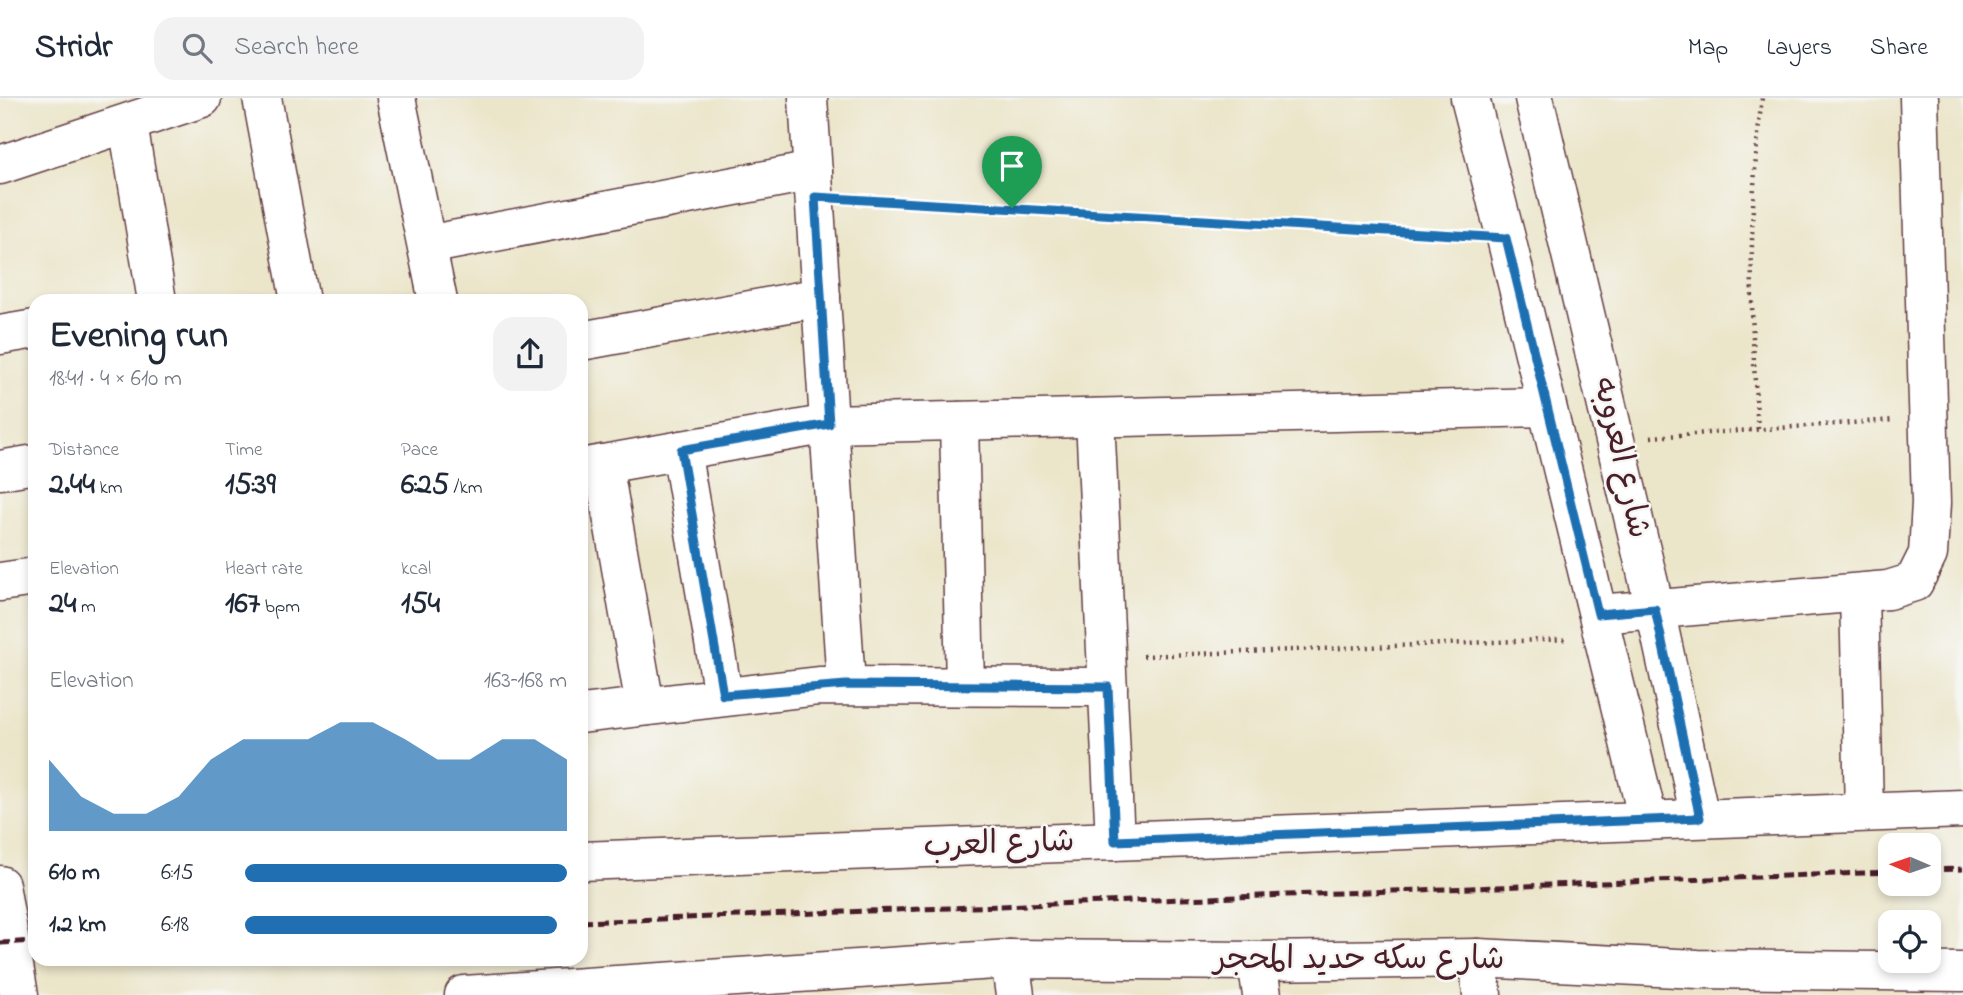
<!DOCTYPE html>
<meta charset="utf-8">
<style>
body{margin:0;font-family:"Indie Flower","Playpen Sans Arabic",sans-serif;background:#f2f2f3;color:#1f2937;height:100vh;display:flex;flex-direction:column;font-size:26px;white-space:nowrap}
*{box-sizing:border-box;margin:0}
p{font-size:23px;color:#747a83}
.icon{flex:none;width:38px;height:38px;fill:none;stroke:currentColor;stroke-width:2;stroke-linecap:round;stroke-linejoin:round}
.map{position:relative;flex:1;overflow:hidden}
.sheet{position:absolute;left:28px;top:196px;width:560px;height:672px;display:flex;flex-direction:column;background:#fff;border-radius:21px;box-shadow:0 4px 10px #0003}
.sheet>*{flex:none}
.needle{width:46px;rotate:272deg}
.buttons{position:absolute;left:1878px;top:735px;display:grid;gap:14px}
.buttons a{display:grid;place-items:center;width:63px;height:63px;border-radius:14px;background:#fff;box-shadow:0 4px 10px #0003;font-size:35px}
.pin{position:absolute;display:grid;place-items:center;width:60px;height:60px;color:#fff;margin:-72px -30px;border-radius:50% 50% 50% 0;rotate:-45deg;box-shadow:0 0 7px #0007}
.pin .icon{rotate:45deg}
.round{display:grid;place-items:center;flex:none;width:74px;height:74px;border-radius:21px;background:#f2f2f3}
.summary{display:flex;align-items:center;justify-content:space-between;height:119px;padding:0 21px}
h1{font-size:38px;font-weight:700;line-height:52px}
.figures{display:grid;grid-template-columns:repeat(3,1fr);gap:10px;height:119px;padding:7px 21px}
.figures div{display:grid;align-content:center}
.figures b{font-size:30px;font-weight:700}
.figures small{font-size:19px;font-weight:400}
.figures p{font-size:19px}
.chart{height:196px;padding:14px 21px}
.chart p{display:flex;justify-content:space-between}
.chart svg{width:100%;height:126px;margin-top:7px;fill:#1f6fb2;opacity:.7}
ul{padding:0 21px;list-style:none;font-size:23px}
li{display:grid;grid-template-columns:112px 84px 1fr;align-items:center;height:52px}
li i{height:18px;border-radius:9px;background:#1f6fb2}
header{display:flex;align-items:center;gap:42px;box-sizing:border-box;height:98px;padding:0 35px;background:#fff;border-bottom:2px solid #e0e1e3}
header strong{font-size:33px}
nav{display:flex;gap:38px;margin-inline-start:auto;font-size:24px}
.search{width:490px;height:63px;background:#f2f2f3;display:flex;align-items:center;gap:18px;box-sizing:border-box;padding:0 24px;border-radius:21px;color:#747a83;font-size:26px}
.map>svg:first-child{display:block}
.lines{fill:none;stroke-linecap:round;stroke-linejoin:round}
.minor-casing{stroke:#623d43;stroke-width:41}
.path{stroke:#623d43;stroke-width:4.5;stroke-dasharray:2 5;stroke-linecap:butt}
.minor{stroke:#fff;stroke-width:38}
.rail{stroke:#4a1f2b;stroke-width:5;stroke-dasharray:10 5;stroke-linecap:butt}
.route-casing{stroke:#fff;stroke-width:14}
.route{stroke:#1f6fb2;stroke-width:9}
.labels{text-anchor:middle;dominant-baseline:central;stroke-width:5;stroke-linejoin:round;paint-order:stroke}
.street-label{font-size:32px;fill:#4a1f2b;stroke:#f6f6f2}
</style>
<header>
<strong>Stridr</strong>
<div class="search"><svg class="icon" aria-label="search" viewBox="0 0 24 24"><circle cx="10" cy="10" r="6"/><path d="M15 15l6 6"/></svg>Search here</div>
<nav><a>Map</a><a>Layers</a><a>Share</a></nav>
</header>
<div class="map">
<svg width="1963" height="897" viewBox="0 0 1963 897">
<rect width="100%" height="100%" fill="#f6f6f2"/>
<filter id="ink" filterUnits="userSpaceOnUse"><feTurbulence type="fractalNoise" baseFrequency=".0143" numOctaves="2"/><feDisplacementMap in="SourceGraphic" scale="14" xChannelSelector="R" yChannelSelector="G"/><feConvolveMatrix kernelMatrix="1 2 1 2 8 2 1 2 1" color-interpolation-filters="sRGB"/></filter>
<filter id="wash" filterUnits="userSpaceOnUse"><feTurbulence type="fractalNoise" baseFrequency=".00686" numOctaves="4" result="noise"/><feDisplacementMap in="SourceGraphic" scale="28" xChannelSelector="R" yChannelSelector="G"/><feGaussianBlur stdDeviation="1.57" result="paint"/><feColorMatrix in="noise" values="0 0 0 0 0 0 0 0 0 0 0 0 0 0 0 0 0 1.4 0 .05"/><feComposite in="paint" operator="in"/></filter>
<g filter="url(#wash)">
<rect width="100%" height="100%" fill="#ebe5c9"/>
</g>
<g filter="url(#ink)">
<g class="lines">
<!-- minor casing -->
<g class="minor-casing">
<g id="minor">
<path d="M 262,0 L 300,203"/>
<path d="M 396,0 L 438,203"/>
<path d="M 808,0 L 846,587"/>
<path d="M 1470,0 L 1506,140 L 1648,722"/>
<path d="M 1534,0 L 1655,511 L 1700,720"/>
<path d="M 128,26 L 157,203"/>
<path d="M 0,67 L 202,0"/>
<path d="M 427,147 L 813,73"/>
<path d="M 0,237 L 35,231"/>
<path d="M 581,243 L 821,199"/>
<path d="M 1095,320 L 1115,743"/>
<path d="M 959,323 L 965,588"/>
<path d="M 681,352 L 723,597"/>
<path d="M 603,366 L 645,608"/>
<path d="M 581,370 L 829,326 L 1547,309"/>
<path d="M 0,372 L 35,366"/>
<path d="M 0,484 L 35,479"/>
<path d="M 1859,495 L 1864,714"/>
<path d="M 1598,516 L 1888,492 L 1914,484 L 1928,456 L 1931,405 L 1919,0"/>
<path d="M 581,616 L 819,588 L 1108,589"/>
<path d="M 581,763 L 1963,711"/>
<path d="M 0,787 L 19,897"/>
<path d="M 1478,860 L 1482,897"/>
<path d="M 1010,861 L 1015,897"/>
<path d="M 1257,863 L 1262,897"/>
<path d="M 464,897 L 1010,861 L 1257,863 L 1478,860 L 1698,871 L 1963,874"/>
</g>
</g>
<!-- path -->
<g class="path">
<path d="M 851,101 L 1467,137"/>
<path d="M 1758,331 C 1750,220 1748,111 1762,0"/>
<path d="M 1651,339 L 1894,322"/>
<path d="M 1143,558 L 1568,541"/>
</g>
<!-- minor -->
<use href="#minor" class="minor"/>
<!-- rail -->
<g class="rail">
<path d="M 1928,772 L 1963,771"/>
<path d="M 581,824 L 1890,774"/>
<path d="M 0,845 L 35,843"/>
</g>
</g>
</g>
<g class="lines" filter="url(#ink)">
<!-- route casing -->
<g class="route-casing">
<path id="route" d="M 815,99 L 1506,140 L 1598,516 L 1655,511 L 1700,720 L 1115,743 L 1108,589 L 846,587 L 723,597 L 681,352 L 829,326 Z"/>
</g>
<!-- route -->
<use href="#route" class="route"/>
</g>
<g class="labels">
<!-- street labels -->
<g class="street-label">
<text transform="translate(1620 360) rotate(77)">شارع العروبه</text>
<text transform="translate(999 747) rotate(-2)">شارع العرب</text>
<text x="1359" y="862">شارع سكه حديد المحجر</text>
</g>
</g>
</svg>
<div class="buttons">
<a><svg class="needle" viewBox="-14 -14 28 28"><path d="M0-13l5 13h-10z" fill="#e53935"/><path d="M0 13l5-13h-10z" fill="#747a83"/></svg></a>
<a><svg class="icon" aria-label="locate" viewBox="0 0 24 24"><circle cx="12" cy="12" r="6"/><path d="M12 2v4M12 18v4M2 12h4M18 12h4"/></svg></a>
</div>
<div class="pin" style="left:1012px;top:110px;background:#1e9e55"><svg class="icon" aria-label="arrive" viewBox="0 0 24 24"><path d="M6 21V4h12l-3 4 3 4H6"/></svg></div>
<section class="sheet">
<div class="summary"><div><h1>Evening run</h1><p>18:41 · 4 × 610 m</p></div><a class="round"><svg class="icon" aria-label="share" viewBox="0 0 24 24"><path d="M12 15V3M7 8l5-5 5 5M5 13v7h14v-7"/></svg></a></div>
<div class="figures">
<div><p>Distance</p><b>2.44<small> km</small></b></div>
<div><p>Time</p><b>15:39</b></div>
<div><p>Pace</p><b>6:25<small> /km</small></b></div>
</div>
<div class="figures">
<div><p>Elevation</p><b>24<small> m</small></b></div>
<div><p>Heart rate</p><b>167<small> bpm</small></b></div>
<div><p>kcal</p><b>154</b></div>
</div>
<div class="chart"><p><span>Elevation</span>163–168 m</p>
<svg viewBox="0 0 160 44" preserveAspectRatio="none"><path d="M0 44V19L10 32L20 38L30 38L40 32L50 19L60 12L70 12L80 12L90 6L100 6L110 12L120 19L130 19L140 12L150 12L160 19V44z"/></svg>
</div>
<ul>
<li><b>610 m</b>6:15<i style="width:100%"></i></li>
<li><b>1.2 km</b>6:18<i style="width:97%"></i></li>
</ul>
</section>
</div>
